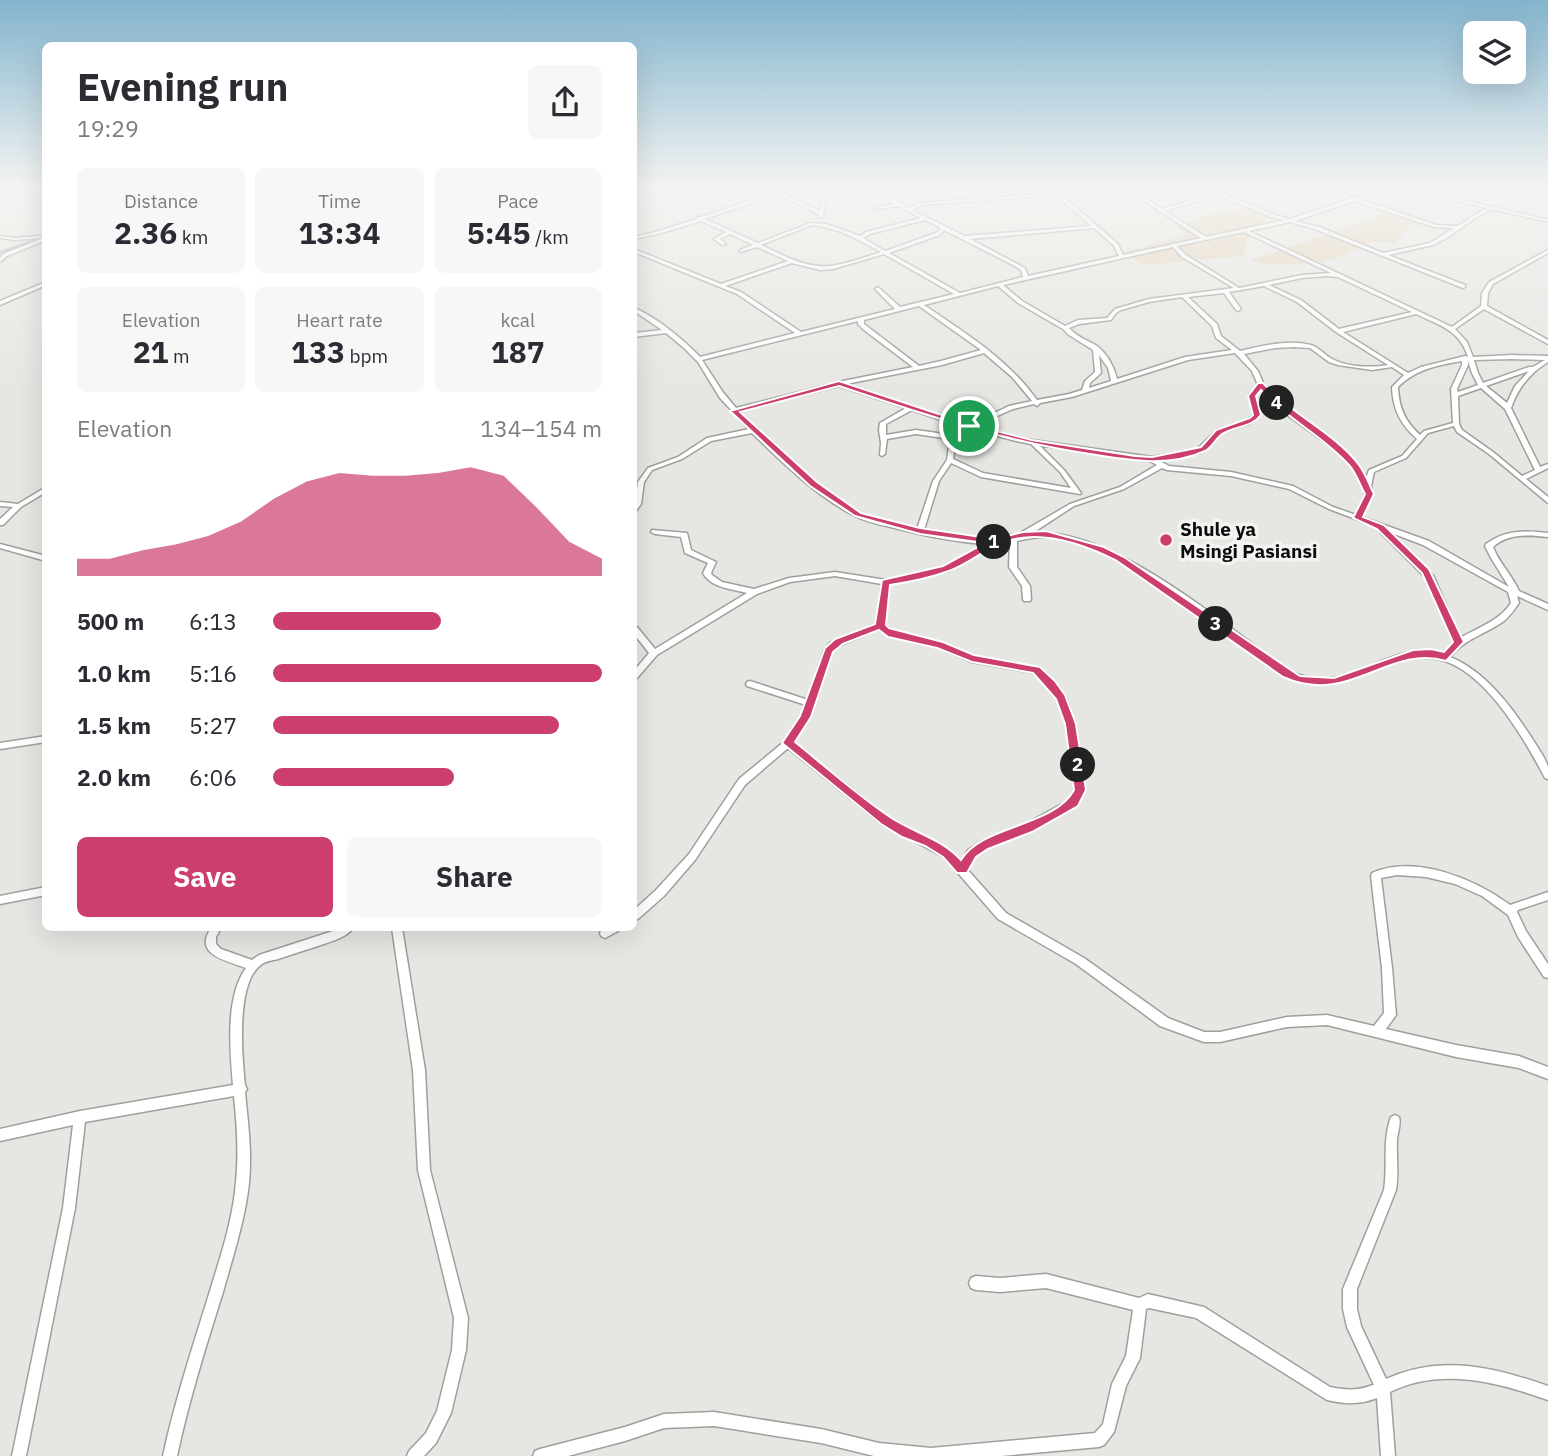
<!DOCTYPE html>
<meta charset="utf-8">
<style>
body{margin:0;font-family:"IBM Plex Sans",sans-serif;background:#f7f7f7;color:#2b2b33;height:100vh;display:flex;flex-direction:column;font-size:26px;white-space:nowrap}
*{box-sizing:border-box;margin:0}
p{font-size:23px;color:#7c7c81}
.icon{flex:none;width:38px;height:38px;fill:none;stroke:currentColor;stroke-width:2;stroke-linecap:round;stroke-linejoin:round}
.map{position:relative;flex:1;overflow:hidden}
.details{position:absolute;left:42px;top:42px;width:595px;height:889px;display:flex;flex-direction:column;background:#fff;border-radius:10px;box-shadow:0 7px 28px #0002}
.details>*{flex:none}
.buttons{position:absolute;left:1463px;top:21px;display:grid;gap:14px}
.buttons a{display:grid;place-items:center;width:63px;height:63px;border-radius:10px;background:#fff;box-shadow:0 7px 28px #0002;font-size:35px}
.pin{position:absolute;display:grid;place-items:center;width:60px;height:60px;color:#fff;margin:-30px;border:4px solid #fff;border-radius:50%;box-shadow:0 2px 7px #0007}
.km{position:absolute;width:35px;height:35px;margin:-18px;border-radius:50%;background:#222;color:#fff;font-size:19px;line-height:35px;text-align:center}
.round{display:grid;place-items:center;flex:none;width:74px;height:74px;border-radius:10px;background:#f7f7f7}
.summary{display:flex;align-items:center;justify-content:space-between;height:119px;padding:0 35px}
h1{font-size:38px;font-weight:700;line-height:52px}
.metrics{display:grid;grid-template-columns:repeat(3,1fr);gap:10px;height:119px;padding:7px 35px}
.metrics div{display:grid;align-content:center;border-radius:10px;background:#f7f7f7;text-align:center}
.metrics b{font-size:30px;font-weight:700}
.metrics small{font-size:19px;font-weight:400}
.metrics p{font-size:19px}
.chart{height:196px;padding:14px 35px}
.chart p{display:flex;justify-content:space-between}
.chart svg{width:100%;height:126px;margin-top:7px;fill:#cc3e6c;opacity:.7}
.primary-button{display:flex;gap:14px;margin-top:auto;padding:14px 35px}
.primary-button a{flex:1;height:80px;border-radius:10px;background:#cc3e6c;color:#fff;font-size:28px;font-weight:700;line-height:80px;text-align:center}
.primary-button a+a{background:#f7f7f7;color:#2b2b33}
ul{padding:0 35px;list-style:none;font-size:23px}
li{display:grid;grid-template-columns:112px 84px 1fr;align-items:center;height:52px}
li i{height:18px;border-radius:9px;background:#cc3e6c}
.map>svg:first-child{display:block}
.green{fill:#e4d0b6}
.lines{fill:none;stroke-linecap:round;stroke-linejoin:round}
.stream{stroke:#8db4a4;stroke-width:2}
.street-casing{stroke:#9fa09c;stroke-width:3}
.secondary-casing{stroke:#9fa09c;stroke-width:4}
.street{fill:#fff;fill-rule:evenodd}
.secondary{fill:#d8f1d8;fill-rule:evenodd}
.route{fill:#cc3e6c;stroke:#fff;stroke-width:2;fill-rule:evenodd}
.poi-dot{fill:#cc3e6c;stroke:#f3f4f1;stroke-width:2.5}
.labels{text-anchor:middle;dominant-baseline:central;stroke-width:7;stroke-linejoin:round;paint-order:stroke}
.poi-label{font-size:19px;font-weight:bold;fill:#0c0c0b;stroke:#f3f4f1;text-anchor:start}
</style>
<div class="map">
<svg width="1548" height="1456" viewBox="0 0 1548 1456">
<rect width="100%" height="100%" fill="#e6e7e3"/>
<!-- green -->
<g class="green">
<path d="M 1250,209 L 1271,216 L 1246,241 L 1244,256 L 1144,265 L 1123,252 L 1187,235 L 1176,226 L 1226,210 Z"/>
<path d="M 1390,212 L 1425,224 L 1411,225 L 1395,243 C 1366,237 1359,251 1333,259 C 1312,265 1271,266 1250,261 Z"/>
</g>
<g class="lines">
<!-- stream -->
<path class="stream" d="M 0,252 L 46,236"/>
<!-- street casing -->
<g class="street-casing">
<g id="street">
<path d="M 642,185 L 648,185 L 634,191 L 634,189 Z"/>
<path d="M 801,185 L 808,185 L 782,193 L 820,211 L 822,198 L 826,197 L 823,217 L 819,217 L 819,215 L 814,212 L 778,194 L 705,219 L 758,243 L 811,223 L 826,224 L 860,236 L 866,232 L 921,218 L 898,206 L 877,209 L 877,207 L 894,204 L 864,185 L 869,185 L 909,208 L 920,203 L 1053,193 L 1045,185 L 1050,185 L 1118,244 L 1123,255 L 1201,238 L 1161,212 L 1158,212 L 1158,210 L 1121,185 L 1126,185 L 1162,209 L 1218,192 L 1209,185 L 1214,185 L 1229,196 L 1275,215 L 1290,219 L 1350,199 L 1313,185 L 1319,185 L 1355,198 L 1388,187 L 1408,187 L 1548,220 L 1548,222 L 1491,209 L 1477,217 L 1447,238 L 1433,245 L 1388,255 L 1465,285 L 1465,287 L 1463,288 L 1315,229 L 1290,222 L 1249,231 L 1452,327 L 1481,306 L 1482,293 L 1489,282 L 1548,250 L 1548,253 L 1493,284 L 1488,293 L 1487,306 L 1548,340 L 1548,344 L 1484,309 L 1455,329 L 1467,342 L 1473,357 L 1512,355 L 1548,356 L 1548,362 C 1530,373 1518,388 1511,408 L 1540,467 L 1548,464 L 1548,468 L 1526,479 L 1548,497 L 1548,503 L 1489,454 L 1457,432 L 1454,426 L 1428,433 L 1406,458 L 1374,472 L 1371,486 L 1372,494 L 1362,517 L 1429,541 L 1509,587 L 1491,558 L 1485,546 L 1486,544 C 1504,530 1526,530 1548,533 L 1548,537 C 1529,535 1508,533 1493,547 C 1499,563 1512,575 1519,591 L 1548,604 L 1548,610 L 1517,596 L 1519,603 C 1514,610 1510,616 1504,621 C 1486,634 1464,639 1450,657 C 1487,672 1514,710 1535,743 C 1539,750 1546,759 1548,767 C 1548,771 1548,775 1548,779 L 1545,778 C 1525,740 1492,683 1452,664 C 1393,636 1346,708 1284,676 C 1269,668 1255,655 1241,645 C 1198,612 1154,577 1104,554 C 1089,547 1071,539 1054,537 C 1042,536 1030,538 1017,541 L 1017,567 L 1030,586 L 1031,599 L 1030,601 L 1024,601 L 1023,599 L 1022,586 L 1009,567 L 1010,543 L 997,544 L 949,571 L 889,584 L 884,625 L 894,632 L 942,643 L 973,656 L 1040,668 L 1055,682 L 1066,698 L 1074,724 L 1085,790 L 1077,805 L 1030,831 L 987,848 L 974,856 L 967,869 L 1006,913 L 1084,958 L 1168,1018 L 1204,1032 L 1220,1032 L 1287,1017 L 1327,1015 L 1374,1026 L 1384,1013 L 1382,968 L 1371,876 L 1372,873 C 1415,854 1475,879 1510,905 L 1548,892 L 1548,900 L 1518,910 L 1517,912 L 1526,931 L 1548,964 L 1548,978 L 1544,977 L 1518,937 L 1508,915 L 1482,896 L 1455,884 L 1426,877 L 1397,875 L 1381,878 L 1392,968 L 1396,1015 L 1386,1029 L 1456,1045 L 1519,1056 L 1548,1067 L 1548,1079 L 1519,1068 L 1456,1057 L 1327,1025 L 1287,1027 L 1220,1042 L 1204,1042 L 1160,1026 L 1076,964 L 998,919 L 944,857 L 882,824 L 788,748 L 745,785 L 695,860 L 664,896 L 638,919 L 634,920 L 634,910 L 656,890 L 689,854 L 739,779 L 785,741 L 802,716 L 806,705 L 747,686 L 746,684 L 747,682 L 750,681 L 808,700 L 824,651 L 830,643 L 876,624 L 882,584 L 835,576 L 790,582 L 757,594 L 657,655 L 637,678 L 634,679 L 634,671 L 649,653 L 634,634 L 634,626 L 637,627 L 655,649 L 747,593 C 732,589 711,588 703,573 L 708,563 L 685,553 L 681,537 L 655,534 L 651,532 L 652,530 L 687,533 L 691,550 L 716,562 L 711,573 L 712,575 L 722,582 L 754,589 L 789,578 L 835,572 L 886,580 L 897,579 L 944,567 L 986,544 C 955,542 925,536 895,528 C 881,525 866,522 853,515 C 815,495 783,463 752,433 L 711,441 L 682,459 L 652,470 L 644,482 L 641,504 L 636,511 L 634,512 L 638,482 L 648,468 L 678,457 L 707,438 L 749,429 L 720,398 L 698,362 L 684,348 L 666,333 L 634,337 L 634,333 L 662,330 L 634,311 L 634,308 C 656,317 683,339 700,357 L 795,333 L 737,294 L 634,252 L 634,249 L 721,284 L 788,261 L 757,247 L 740,252 L 740,250 L 753,245 L 730,234 L 720,239 L 726,244 L 722,245 L 714,239 L 726,232 L 701,221 L 658,234 L 634,239 L 634,237 L 655,232 L 697,219 L 697,217 L 701,217 L 775,192 L 774,190 L 779,191 ZM 1388,189 L 1408,189 L 1487,208 L 1474,215 L 1458,226 L 1436,225 L 1359,199 ZM 1221,194 L 1225,198 L 1271,217 L 1284,220 L 1206,237 L 1165,211 ZM 1056,195 L 1091,226 L 965,236 L 912,210 L 921,205 ZM 1355,201 L 1434,227 L 1454,228 L 1430,243 L 1383,253 L 1319,227 L 1295,221 ZM 925,220 L 941,228 L 936,233 L 885,251 L 863,238 L 870,234 ZM 812,225 C 836,227 859,240 881,252 C 865,257 836,268 820,266 C 800,265 780,254 761,245 ZM 1094,228 L 1114,246 L 1119,256 L 1028,276 L 1025,268 L 970,239 ZM 944,230 L 1013,265 L 1021,270 L 1023,277 L 960,293 L 889,253 L 940,235 ZM 1244,232 L 1331,273 L 1302,275 L 1239,288 L 1186,255 L 1177,246 ZM 1173,247 L 1182,257 L 1234,288 L 1149,299 L 1115,309 L 1107,318 L 1078,320 L 1065,326 L 1022,301 L 1003,285 ZM 884,254 L 954,294 L 900,307 L 878,287 L 875,289 L 895,309 L 801,332 L 741,292 L 725,286 L 792,263 L 820,270 L 833,269 ZM 1326,276 L 1338,277 L 1412,312 L 1339,329 L 1301,300 L 1269,285 L 1302,278 ZM 998,286 L 1018,303 L 1063,329 L 1069,335 L 1093,350 L 1095,372 L 1085,381 L 1082,390 L 1069,394 L 1037,400 C 1008,359 965,333 924,305 ZM 1264,286 L 1297,302 L 1336,332 L 1388,365 C 1371,368 1349,367 1334,360 C 1325,356 1320,348 1311,345 C 1288,339 1262,346 1240,351 L 1221,336 L 1217,324 L 1188,297 L 1224,293 L 1236,310 L 1238,311 L 1241,309 L 1229,292 ZM 1182,297 L 1212,326 L 1216,338 L 1232,350 L 1185,357 L 1117,379 C 1114,366 1107,354 1097,346 C 1087,340 1077,337 1069,328 L 1079,324 L 1111,320 L 1116,313 L 1121,310 L 1149,302 ZM 919,306 L 981,350 L 941,361 L 919,366 L 864,324 L 864,320 ZM 1416,314 C 1439,325 1460,330 1468,357 L 1465,356 L 1421,367 L 1408,373 L 1343,332 ZM 858,321 L 858,324 L 864,330 L 913,367 L 843,381 L 736,408 L 722,391 L 702,360 ZM 1294,347 L 1310,348 L 1329,362 L 1338,365 L 1372,370 L 1392,367 L 1404,375 L 1392,387 C 1393,409 1400,424 1417,439 L 1402,456 L 1369,470 L 1366,478 L 1357,464 L 1330,440 L 1279,403 L 1264,385 L 1258,371 L 1244,354 L 1275,348 ZM 984,353 L 1012,377 L 1032,401 L 1009,406 L 969,425 L 846,384 L 942,365 ZM 1235,353 L 1252,371 L 1258,385 L 1249,395 L 1254,415 L 1245,422 L 1217,430 L 1196,450 L 1152,457 L 1018,438 L 975,426 L 1013,409 L 1034,404 L 1037,406 L 1040,403 L 1072,397 L 1188,360 ZM 1099,355 L 1108,368 L 1111,381 L 1089,388 L 1090,383 L 1101,373 ZM 1512,359 L 1545,360 L 1533,367 L 1529,367 L 1483,383 L 1478,373 L 1474,360 ZM 1462,361 L 1462,365 L 1451,389 L 1453,423 L 1424,431 L 1420,435 C 1405,421 1399,408 1398,387 C 1416,369 1438,365 1462,361 ZM 1468,361 L 1472,373 L 1478,385 L 1458,392 L 1457,389 L 1468,365 ZM 1529,371 L 1515,386 L 1507,403 L 1486,386 ZM 839,386 L 906,408 L 880,423 L 879,430 L 881,443 L 880,455 L 882,456 L 885,454 L 887,439 L 916,434 L 950,439 L 947,460 L 933,481 L 917,529 C 898,525 877,521 860,513 C 821,493 789,461 758,431 L 758,429 L 755,428 L 738,411 ZM 1481,388 L 1505,409 L 1535,470 L 1522,476 L 1493,452 L 1462,430 L 1459,424 L 1458,396 ZM 1261,389 C 1265,394 1270,401 1275,405 C 1297,426 1361,458 1365,490 C 1366,498 1359,507 1356,515 L 1333,507 L 1293,486 L 1231,472 L 1169,466 L 1158,460 L 1200,453 L 1221,432 L 1249,424 L 1260,415 L 1255,395 ZM 912,410 L 953,424 L 951,435 L 916,430 L 886,435 L 886,424 ZM 959,426 L 1016,441 L 1031,444 L 1060,472 L 1071,488 L 983,473 L 953,459 ZM 1039,445 L 1150,461 L 1157,465 L 1120,487 L 1070,504 L 1022,532 L 1022,535 L 1017,537 L 1014,535 L 1011,535 L 1010,538 C 982,543 952,536 924,530 L 939,481 L 951,463 L 981,477 L 1080,494 L 1081,493 L 1064,470 ZM 1162,468 L 1167,470 L 1231,476 L 1289,489 L 1329,509 L 1382,529 L 1380,531 L 1381,533 L 1428,580 L 1454,642 L 1444,654 C 1401,639 1363,679 1322,679 C 1311,679 1300,675 1290,672 C 1230,629 1106,522 1031,534 L 1074,506 L 1124,489 ZM 1389,532 L 1423,545 L 1508,592 L 1511,603 C 1499,621 1479,627 1460,638 L 1434,577 ZM 879,629 L 889,636 L 937,647 L 972,662 L 1035,673 L 1049,686 L 1058,699 L 1066,724 L 1075,790 L 1071,799 L 1024,825 L 981,842 L 968,850 L 961,862 L 950,851 L 888,818 L 793,742 L 810,717 L 832,652 L 836,647 Z"/>
<path d="M 1505,185 L 1514,185 L 1548,191 L 1548,193 Z"/>
<path d="M 0,236 L 15,238 L 40,236 L 42,237 L 40,238 L 15,240 L 0,238 Z"/>
<path d="M 46,237 L 46,240 L 7,256 L 0,262 L 0,258 L 3,254 Z"/>
<path d="M 46,282 L 46,285 L 0,305 L 0,301 Z"/>
<path d="M 46,487 L 46,492 L 21,507 L 3,525 L 0,525 L 0,519 L 13,507 L 0,506 L 0,502 L 18,504 Z"/>
<path d="M 0,544 L 46,556 L 46,561 L 0,548 Z"/>
<path d="M 46,736 L 46,742 L 0,749 L 0,743 Z"/>
<path d="M 46,887 L 46,895 L 0,904 L 0,896 Z"/>
<path d="M 211,928 L 221,928 L 216,937 L 216,944 L 221,949 L 252,960 L 259,955 L 330,932 L 339,928 L 353,928 C 345,939 328,942 315,947 C 302,951 290,955 278,959 C 274,960 266,961 262,964 C 235,982 242,1056 245,1085 L 247,1089 L 245,1092 C 248,1123 252,1152 249,1183 C 245,1220 233,1256 223,1292 C 206,1346 189,1400 177,1456 L 163,1456 C 175,1400 193,1346 210,1291 C 221,1255 233,1219 236,1182 C 239,1153 237,1125 234,1096 L 85,1122 L 75,1208 L 26,1456 L 12,1456 L 63,1208 L 73,1125 L 0,1141 L 0,1129 L 80,1111 L 233,1085 C 230,1050 225,997 246,968 C 226,960 193,955 211,928 Z"/>
<path d="M 392,928 L 402,928 L 425,1070 L 430,1170 L 468,1318 L 466,1350 L 451,1413 L 436,1443 L 424,1456 L 407,1456 L 409,1451 L 426,1433 L 437,1411 L 452,1350 L 454,1318 L 418,1170 L 413,1070 Z"/>
<path d="M 605,928 L 619,928 L 618,931 L 605,938 L 601,936 L 600,933 L 601,930 Z"/>
<path d="M 1395,1115 L 1399,1117 C 1401,1124 1398,1131 1397,1139 C 1396,1156 1399,1173 1396,1190 L 1357,1289 L 1357,1309 L 1361,1326 L 1386,1379 C 1441,1354 1494,1367 1548,1386 L 1548,1400 C 1497,1382 1441,1367 1390,1392 L 1395,1456 L 1381,1456 L 1377,1398 C 1359,1405 1345,1404 1327,1400 L 1196,1318 L 1149,1308 L 1146,1309 L 1140,1358 L 1126,1386 L 1114,1432 L 1104,1445 L 1099,1447 L 1001,1456 L 874,1456 L 821,1443 L 714,1426 L 664,1428 L 625,1441 L 568,1456 L 533,1456 L 535,1451 L 540,1449 L 625,1427 L 664,1414 L 714,1412 L 821,1429 L 879,1443 L 931,1448 L 1095,1433 L 1103,1424 L 1112,1384 L 1126,1356 L 1133,1310 L 1046,1288 L 1000,1292 L 976,1290 L 971,1288 L 969,1283 L 971,1278 L 976,1276 L 1000,1278 L 1046,1274 L 1139,1298 L 1148,1294 L 1204,1307 L 1330,1387 C 1345,1390 1358,1391 1373,1385 L 1374,1385 L 1347,1327 L 1343,1309 L 1343,1289 L 1384,1190 C 1388,1165 1382,1141 1391,1117 Z"/>
</g>
</g>
<!-- secondary casing -->
<g class="secondary-casing">
<path id="secondary" d="M 14,185 L 22,185 L 0,194 L 0,190 Z"/>
</g>
<!-- street -->
<use href="#street" class="street"/>
<!-- secondary -->
<use href="#secondary" class="secondary"/>
</g>
<!-- sky -->
<linearGradient id="sky" x2="0" y2="1"><stop stop-color="#83b4cd"/><stop offset="0.48" stop-color="#f4f4f2"/><stop offset="1" stop-color="#f4f4f2" stop-opacity="0"/></linearGradient>
<rect width="1548" height="389" fill="url(#sky)"/>
<!-- route -->
<path class="route" d="M 839,381 L 972,425 L 1032,440 L 1135,456 L 1152,457 L 1201,447 L 1216,430 L 1250,418 L 1253,415 L 1248,396 L 1258,383 L 1263,383 C 1291,414 1335,433 1359,465 C 1365,473 1369,484 1374,494 L 1363,517 L 1384,525 L 1429,569 L 1464,642 L 1446,661 C 1388,644 1350,707 1283,677 L 1117,561 C 1082,543 1035,527 997,545 C 980,553 966,565 949,571 C 930,578 910,582 890,585 L 886,625 L 889,628 L 943,642 L 974,655 L 1040,667 L 1055,681 L 1065,695 L 1076,724 L 1086,790 L 1078,806 L 1032,832 L 988,849 L 976,857 L 967,873 L 957,873 L 943,857 L 925,846 L 902,837 L 881,824 L 782,743 L 800,716 L 825,648 L 835,639 L 875,624 L 882,580 L 943,566 L 985,543 L 920,534 L 855,516 L 810,486 L 730,411 ZM 839,386 C 922,414 1003,441 1090,454 C 1127,460 1169,468 1205,451 C 1213,447 1216,437 1224,433 C 1236,426 1252,427 1261,415 L 1256,396 L 1261,390 C 1287,419 1323,436 1349,465 C 1356,473 1360,485 1365,494 L 1353,518 L 1377,529 L 1422,573 L 1453,642 L 1444,652 L 1431,649 L 1413,650 L 1334,678 L 1300,676 L 1124,557 L 1104,547 L 1046,531 L 1023,532 L 995,539 L 920,528 L 861,513 L 817,482 L 740,412 ZM 879,630 L 888,637 L 937,648 L 972,662 L 1033,673 L 1056,699 L 1065,724 L 1074,790 C 1054,827 981,825 961,860 C 941,838 914,833 890,817 C 857,795 826,767 795,742 L 811,717 L 833,652 L 843,644 Z"/>
<!-- markers -->
<circle class="poi-dot" cx="1166" cy="540" r="7"/>
<g class="labels">
<!-- poi labels -->
<g class="poi-label">
<text x="1180" y="529">Shule ya<tspan x="1180" dy="22">Msingi Pasiansi</tspan></text>
</g>
</g>
</svg>
<div class="buttons">
<a><svg class="icon" aria-label="layers" viewBox="0 0 24 24"><path d="M12 4l9 5-9 5-9-5zM3 14l9 5 9-5"/></svg></a>
</div>
<div class="pin" style="left:969px;top:426px;background:#1e9e55"><svg class="icon" aria-label="arrive" viewBox="0 0 24 24"><path d="M6 21V4h12l-3 4 3 4H6"/></svg></div>
<b class="km" style="left:994px;top:542px">1</b>
<b class="km" style="left:1078px;top:765px">2</b>
<b class="km" style="left:1216px;top:624px">3</b>
<b class="km" style="left:1277px;top:403px">4</b>
<section class="details">
<div class="summary"><div><h1>Evening run</h1><p>19:29</p></div><a class="round"><svg class="icon" aria-label="share" viewBox="0 0 24 24"><path d="M12 15V3M7 8l5-5 5 5M5 13v7h14v-7"/></svg></a></div>
<div class="metrics">
<div><p>Distance</p><b>2.36<small> km</small></b></div>
<div><p>Time</p><b>13:34</b></div>
<div><p>Pace</p><b>5:45<small> /km</small></b></div>
</div>
<div class="metrics">
<div><p>Elevation</p><b>21<small> m</small></b></div>
<div><p>Heart rate</p><b>133<small> bpm</small></b></div>
<div><p>kcal</p><b>187</b></div>
</div>
<div class="chart"><p><span>Elevation</span>134–154 m</p>
<svg viewBox="0 0 160 44" preserveAspectRatio="none"><path d="M0 44V38L10 38L20 35L30 33L40 30L50 25L60 17L70 11L80 8L90 9L100 9L110 8L120 6L130 9L140 20L150 32L160 38V44z"/></svg>
</div>
<ul>
<li><b>500 m</b>6:13<i style="width:51%"></i></li>
<li><b>1.0 km</b>5:16<i style="width:100%"></i></li>
<li><b>1.5 km</b>5:27<i style="width:87%"></i></li>
<li><b>2.0 km</b>6:06<i style="width:55%"></i></li>
</ul>
<div class="primary-button"><a>Save</a><a>Share</a></div>
</section>
</div>
